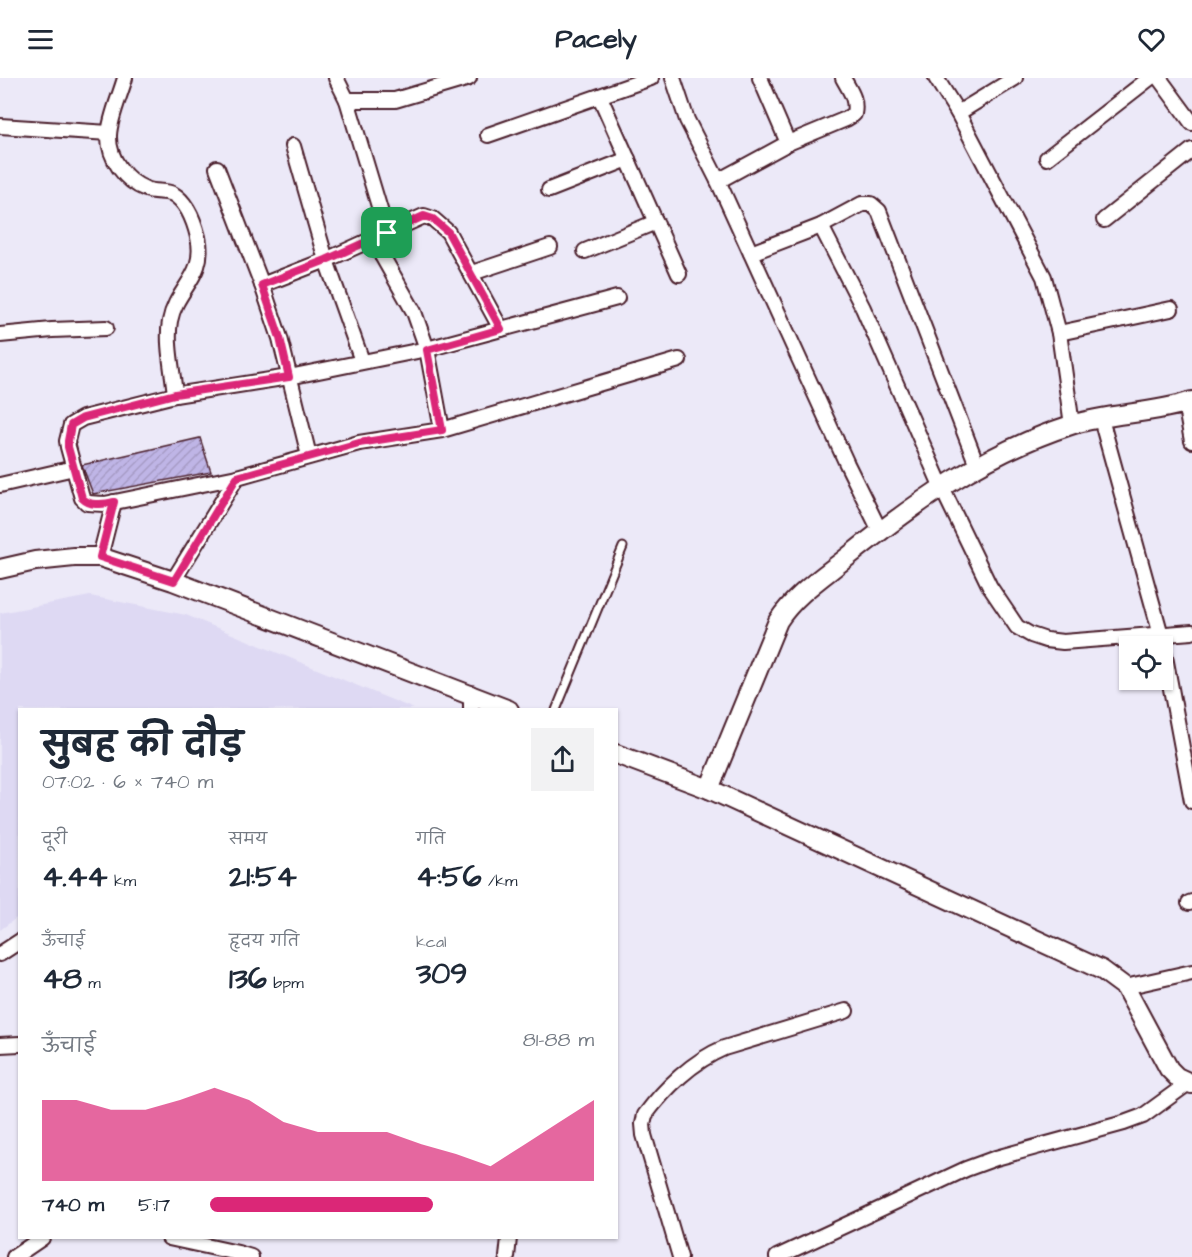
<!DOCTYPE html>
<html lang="hi">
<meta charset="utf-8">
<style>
body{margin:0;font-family:"Architects Daughter","Playpen Sans Deva",sans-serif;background:#f2f2f3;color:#1f2937;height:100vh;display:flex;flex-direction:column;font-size:22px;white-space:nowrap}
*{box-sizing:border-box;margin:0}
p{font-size:20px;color:#747a83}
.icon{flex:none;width:33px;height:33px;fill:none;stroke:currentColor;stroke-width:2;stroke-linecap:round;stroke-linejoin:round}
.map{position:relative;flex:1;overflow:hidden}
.sheet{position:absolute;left:18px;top:630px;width:600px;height:531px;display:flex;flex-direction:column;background:#fff;border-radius:0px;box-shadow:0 2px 4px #0004}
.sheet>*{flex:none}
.buttons{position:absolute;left:1119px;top:558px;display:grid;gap:12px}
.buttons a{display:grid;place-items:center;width:54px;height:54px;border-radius:0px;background:#fff;box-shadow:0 2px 4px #0004;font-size:30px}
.pin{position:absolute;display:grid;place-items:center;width:51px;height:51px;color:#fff;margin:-26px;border-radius:12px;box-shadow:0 3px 9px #0006}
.round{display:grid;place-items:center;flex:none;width:63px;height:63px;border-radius:0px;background:#f2f2f3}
.headline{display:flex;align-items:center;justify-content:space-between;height:102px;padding:0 24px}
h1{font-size:33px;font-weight:700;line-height:45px}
.stats{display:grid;grid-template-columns:repeat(3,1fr);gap:9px;height:102px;padding:6px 24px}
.stats div{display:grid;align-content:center}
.stats b{font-size:30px;font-weight:700}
.stats small{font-size:16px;font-weight:400}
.stats p{font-size:16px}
.chart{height:168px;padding:12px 24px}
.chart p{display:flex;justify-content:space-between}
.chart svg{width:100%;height:108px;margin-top:6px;fill:#db2777;opacity:.7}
ul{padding:0 24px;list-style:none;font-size:20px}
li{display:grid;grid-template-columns:96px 72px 1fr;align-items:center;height:45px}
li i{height:15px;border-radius:8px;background:#db2777}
header{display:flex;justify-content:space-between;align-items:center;height:78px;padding:0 24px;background:#fff;font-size:27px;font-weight:700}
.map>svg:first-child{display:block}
.built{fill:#ded9f3}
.building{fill:url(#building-hatch);stroke:#4a1f2b;stroke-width:1.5}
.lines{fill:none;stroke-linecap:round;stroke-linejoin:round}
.lane-casing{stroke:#4a1f2b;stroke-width:11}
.street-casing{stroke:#4a1f2b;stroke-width:18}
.secondary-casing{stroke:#4a1f2b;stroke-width:22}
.lane{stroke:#fff;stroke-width:7}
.street{stroke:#fff;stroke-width:14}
.secondary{stroke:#fff;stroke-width:18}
.route-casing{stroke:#fff;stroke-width:12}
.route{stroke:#db2777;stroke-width:8}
</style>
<header><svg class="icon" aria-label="menu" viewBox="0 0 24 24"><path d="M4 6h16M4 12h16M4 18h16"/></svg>Pacely<svg class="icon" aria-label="heart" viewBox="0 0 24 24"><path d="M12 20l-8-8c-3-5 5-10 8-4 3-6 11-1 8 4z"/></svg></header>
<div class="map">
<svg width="1192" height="1179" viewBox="0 0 1192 1179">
<defs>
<pattern id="building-hatch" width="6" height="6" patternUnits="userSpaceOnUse" patternTransform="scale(1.5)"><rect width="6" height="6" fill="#bfb5e6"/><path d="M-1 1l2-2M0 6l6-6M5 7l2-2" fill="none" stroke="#a69bc5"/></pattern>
</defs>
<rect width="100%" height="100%" fill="#ece9f8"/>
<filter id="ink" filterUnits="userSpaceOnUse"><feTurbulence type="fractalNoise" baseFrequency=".0167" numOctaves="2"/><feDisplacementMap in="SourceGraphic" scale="12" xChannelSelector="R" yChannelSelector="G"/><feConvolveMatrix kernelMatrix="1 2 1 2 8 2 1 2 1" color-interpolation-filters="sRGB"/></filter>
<g filter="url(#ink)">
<!-- built -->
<path class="built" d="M 90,518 L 186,537 L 414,631 L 20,632 L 19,838 L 0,852 L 0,535 Z"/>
<!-- building -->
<path class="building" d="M 200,360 L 211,394 L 93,416 L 82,387 Z"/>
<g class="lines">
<!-- lane casing -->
<g class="lane-casing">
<path id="lane" d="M 556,632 L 623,469"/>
</g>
<!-- street casing -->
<g class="street-casing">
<g id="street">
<path d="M 125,0 C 120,18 110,39 109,57 C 108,80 125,103 146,111 C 154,115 165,112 173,116 C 187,124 194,143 198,159 C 207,198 176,210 170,243 C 166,266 173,293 175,317"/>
<path d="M 336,0 L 347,22 L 387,155"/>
<path d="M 673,0 L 687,42 L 718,103 L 847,386 L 880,453"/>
<path d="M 760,0 L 788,65"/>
<path d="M 936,0 L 958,35 L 1044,199 L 1059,255 L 1072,347"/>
<path d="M 1159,0 L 1192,45"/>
<path d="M 600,19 L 679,196"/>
<path d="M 347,22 L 395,22 L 469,0"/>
<path d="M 958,35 L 1015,0"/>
<path d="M 0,48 L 109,55"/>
<path d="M 488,57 L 651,0"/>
<path d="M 293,68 L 326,182 L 362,283"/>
<path d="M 1047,80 L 1150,0"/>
<path d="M 217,90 L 262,207 L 280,260 L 309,378"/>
<path d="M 718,103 L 788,65 L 846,41 L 854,36 C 857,21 850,13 843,0"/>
<path d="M 549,112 L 628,81"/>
<path d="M 1104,142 L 1192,72"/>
<path d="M 821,148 L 863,230 L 942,410 L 990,509 L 1017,549 L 1031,557 L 1046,562 L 1063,564 L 1192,554"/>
<path d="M 372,160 L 414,234 L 427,271 L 442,352"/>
<path d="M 585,173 L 656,144"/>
<path d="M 751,175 L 821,148 L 862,126 L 871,126 L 879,133 L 977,387"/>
<path d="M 472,195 L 550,169"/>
<path d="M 262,207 L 326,182 L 424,138 L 433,141 L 448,154 L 501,251"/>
<path d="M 617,220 L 427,271 L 289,299 L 175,317 L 83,340 L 71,347 L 67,363 L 68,369 L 82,420 L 87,425 L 105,426 L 237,399 L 359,365 L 442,352 L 679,282"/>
<path d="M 1059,255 L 1171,231"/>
<path d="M 0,257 L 52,252 L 106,250"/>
<path d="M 1185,325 L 1192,363"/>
<path d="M 1101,341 L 1161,557 L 1192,723"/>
<path d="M 0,407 L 74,390"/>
<path d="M 100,479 L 114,424"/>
<path d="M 173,503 L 237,399"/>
<path d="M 471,632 L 471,615"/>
<path d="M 1189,825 L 1192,824"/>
<path d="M 0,876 L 20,863"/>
<path d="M 1125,909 L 1192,894"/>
<path d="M 0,967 L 20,966"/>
<path d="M 169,1160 L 238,1175 L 251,1179"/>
<path d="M 14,1179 L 42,1160"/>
<path d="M 507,1179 L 509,1160"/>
<path d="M 680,1179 L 644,1057 L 643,1046 L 645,1037 C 665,1010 693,983 724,970 L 846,933"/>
<path d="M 777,1179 L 966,1091 L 996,1080 L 1124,1045 L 1143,1038 L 1187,1006"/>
</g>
</g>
<!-- secondary casing -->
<g class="secondary-casing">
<g id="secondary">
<path d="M 0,491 L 35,483 L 74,479 L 100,479 L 173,503 L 509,632"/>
<path d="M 616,676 L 709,711 L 1102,892 L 1125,909 L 1169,991 L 1177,999 L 1192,1006"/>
<path d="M 709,711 L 778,543 C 795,517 821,500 845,481 C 915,425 984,375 1071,347 C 1110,335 1153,336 1192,323"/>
</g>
</g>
<!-- lane -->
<use href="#lane" class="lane"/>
<!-- street -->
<use href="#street" class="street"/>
<!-- secondary -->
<use href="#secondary" class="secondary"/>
</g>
</g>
<g class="lines" filter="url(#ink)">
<!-- route casing -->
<g class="route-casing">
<path id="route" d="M 424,138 L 433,141 L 448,154 L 501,251 L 427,272 L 442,352 L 359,365 L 237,399 L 174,503 L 100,479 L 114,424 C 102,426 91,429 82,420 L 68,369 L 68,363 L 71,347 L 83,340 L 175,316 L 289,299 L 280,260 L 262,207 L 326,182 Z"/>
</g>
<!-- route -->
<use href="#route" class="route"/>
</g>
</svg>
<div class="buttons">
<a><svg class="icon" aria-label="locate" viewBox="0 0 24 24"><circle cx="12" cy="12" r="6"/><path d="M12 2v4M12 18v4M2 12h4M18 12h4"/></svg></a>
</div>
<div class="pin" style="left:387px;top:155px;background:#1e9e55"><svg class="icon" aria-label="arrive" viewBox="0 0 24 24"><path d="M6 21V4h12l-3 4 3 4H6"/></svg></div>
<section class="sheet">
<div class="headline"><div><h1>सुबह की दौड़</h1><p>07:02 · 6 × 740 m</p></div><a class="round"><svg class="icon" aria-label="share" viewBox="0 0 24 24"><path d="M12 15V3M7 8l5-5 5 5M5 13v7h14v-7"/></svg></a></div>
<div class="stats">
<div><p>दूरी</p><b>4.44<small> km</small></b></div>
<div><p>समय</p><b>21:54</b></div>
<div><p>गति</p><b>4:56<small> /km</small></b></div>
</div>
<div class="stats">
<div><p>ऊँचाई</p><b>48<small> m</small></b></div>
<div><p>हृदय गति</p><b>136<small> bpm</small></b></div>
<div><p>kcal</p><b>309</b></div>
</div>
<div class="chart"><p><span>ऊँचाई</span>81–88 m</p>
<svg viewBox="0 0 160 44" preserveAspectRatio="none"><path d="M0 44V11L10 11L20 15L30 15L40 11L50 6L60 11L70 20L80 24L90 24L100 24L110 29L120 33L130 38L140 29L150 20L160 11V44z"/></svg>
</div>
<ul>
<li><b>740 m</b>5:17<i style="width:58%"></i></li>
</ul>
</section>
</div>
